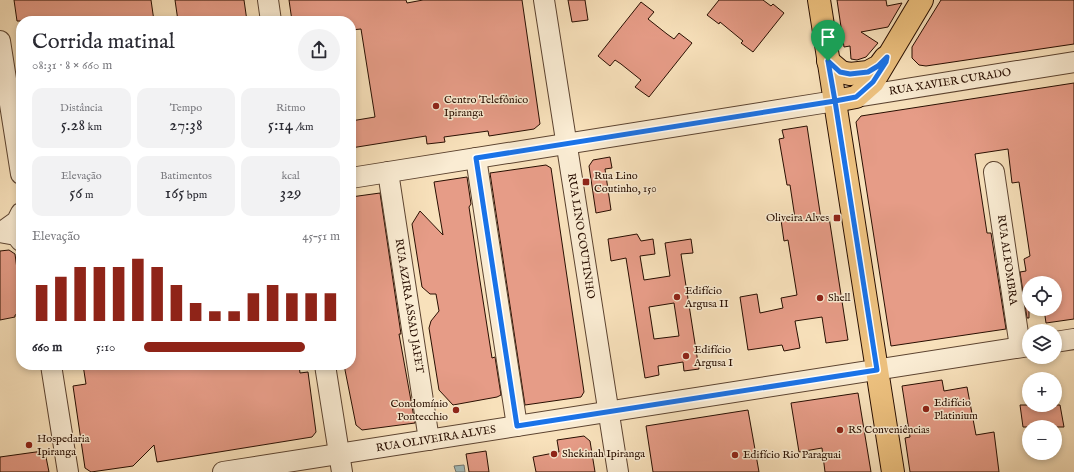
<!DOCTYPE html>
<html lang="pt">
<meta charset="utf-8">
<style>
body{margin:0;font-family:"IM FELL English",serif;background:#f2f2f3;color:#2b2b33;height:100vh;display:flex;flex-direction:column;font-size:15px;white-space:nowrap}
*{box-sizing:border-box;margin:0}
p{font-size:13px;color:#7c7c81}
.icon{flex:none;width:22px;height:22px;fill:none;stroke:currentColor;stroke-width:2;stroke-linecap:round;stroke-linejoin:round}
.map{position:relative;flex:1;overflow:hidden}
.panel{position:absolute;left:16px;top:16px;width:340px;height:354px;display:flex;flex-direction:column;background:#fff;border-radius:16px;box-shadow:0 2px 6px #0003}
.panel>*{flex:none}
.fabs{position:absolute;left:1022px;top:276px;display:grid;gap:8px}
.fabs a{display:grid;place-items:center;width:40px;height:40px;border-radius:50%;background:#fff;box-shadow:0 2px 6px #0003;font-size:20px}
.pin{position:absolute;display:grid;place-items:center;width:34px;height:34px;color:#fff;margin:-41px -17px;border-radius:50% 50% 50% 0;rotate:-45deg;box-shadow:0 0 4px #0007}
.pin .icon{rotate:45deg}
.round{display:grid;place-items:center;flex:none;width:42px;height:42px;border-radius:21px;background:#f2f2f3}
.overview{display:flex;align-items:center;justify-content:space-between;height:68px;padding:0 16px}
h1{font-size:22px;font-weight:600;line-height:30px}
.figures{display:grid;grid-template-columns:repeat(3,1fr);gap:6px;height:68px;padding:4px 16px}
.figures div{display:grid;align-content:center;border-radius:10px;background:#f2f2f3;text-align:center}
.figures b{font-size:17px;font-weight:600}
.figures small{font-size:11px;font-weight:400}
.figures p{font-size:11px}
.chart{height:112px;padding:8px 16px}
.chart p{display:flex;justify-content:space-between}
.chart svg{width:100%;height:72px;margin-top:4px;stroke:#8f2418;stroke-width:6}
ul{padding:0 16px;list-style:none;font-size:13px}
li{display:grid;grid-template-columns:64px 48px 1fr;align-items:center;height:30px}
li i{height:10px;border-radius:5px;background:#8f2418}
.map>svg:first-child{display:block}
.water{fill:#a2bbba;stroke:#717670}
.building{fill:#e69c87;stroke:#280e01;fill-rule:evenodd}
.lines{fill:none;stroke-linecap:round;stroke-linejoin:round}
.minor-casing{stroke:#5c4330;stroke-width:22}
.major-casing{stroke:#280e01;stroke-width:24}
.minor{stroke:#faecd3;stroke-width:20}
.major{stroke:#ecc07e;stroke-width:22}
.route-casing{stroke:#fff;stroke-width:8}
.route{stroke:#1a73e8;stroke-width:5}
.poi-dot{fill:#8f2418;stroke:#faecd3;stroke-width:1.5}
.labels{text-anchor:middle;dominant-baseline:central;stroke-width:3;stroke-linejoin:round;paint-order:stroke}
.street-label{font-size:11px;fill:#280e01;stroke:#faecd3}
.poi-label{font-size:11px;fill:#280e01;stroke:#faecd3;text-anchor:start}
</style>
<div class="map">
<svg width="1074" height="472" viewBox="0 0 1074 472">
<rect width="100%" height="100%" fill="#f8e1bb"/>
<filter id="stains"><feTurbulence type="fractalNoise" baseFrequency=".005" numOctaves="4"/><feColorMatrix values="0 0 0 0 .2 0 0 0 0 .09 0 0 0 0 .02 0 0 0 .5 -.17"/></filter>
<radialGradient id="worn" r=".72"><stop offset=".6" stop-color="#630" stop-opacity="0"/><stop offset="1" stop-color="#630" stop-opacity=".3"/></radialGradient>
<!-- water -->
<path class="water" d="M 464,465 L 465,472 L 456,472 L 454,466 Z"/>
<!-- building -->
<g class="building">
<path d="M 14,0 L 151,0 L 154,21 L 17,21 Z"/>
<path d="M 175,0 L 244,0 L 247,21 L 202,21 L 202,18 L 178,21 Z"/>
<path d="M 289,0 L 406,0 L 407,3 L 423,0 L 522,0 L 540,124 L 534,129 L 489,136 L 488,131 L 444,137 L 445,142 L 427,144 L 426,136 L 351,148 L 351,121 L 375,117 L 361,29 L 351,30 L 351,21 L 292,21 Z"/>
<path d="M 568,0 L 585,0 L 588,20 L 572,22 Z"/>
<path d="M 719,0 L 763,0 L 771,6 L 773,4 L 784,13 L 753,52 L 741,43 L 743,41 L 720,22 L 719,24 L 707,15 Z"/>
<path d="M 837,0 L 886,0 L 887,6 L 902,3 L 888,27 L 861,32 L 878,43 L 866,57 L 857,60 L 851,59 L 850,46 L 844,47 Z"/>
<path d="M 941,0 L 1074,0 L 1074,44 L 926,66 L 919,65 L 912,58 L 912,47 Z"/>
<path d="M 641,2 L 654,12 L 648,19 L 667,34 L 674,39 L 679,33 L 692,43 L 649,97 L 635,87 L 641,80 L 621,64 L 615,60 L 610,66 L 598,56 Z"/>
<path d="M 1074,83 L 1074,319 L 1046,323 L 1044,309 L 1055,309 L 1055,283 L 1029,283 L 1029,318 L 1027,318 L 1020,272 L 1026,271 L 1024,259 L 1030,256 L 1019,182 L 1012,183 L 1008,149 L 975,154 L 987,233 L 991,233 L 1006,329 L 891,346 L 856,122 L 861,116 Z"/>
<path d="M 807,126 L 821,219 L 829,217 L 848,340 L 826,343 L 822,317 L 795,321 L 800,348 L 784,351 L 782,345 L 748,350 L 740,297 L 757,294 L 760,313 L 783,308 L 781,298 L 797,295 L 788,240 L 784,241 L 781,220 L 795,218 L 790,185 L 787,185 L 779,139 L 784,138 L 782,130 Z"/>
<path d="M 610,157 L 612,168 L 605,169 L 611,210 L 596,213 L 589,166 L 593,160 Z"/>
<path d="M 546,165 L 551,168 L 584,392 L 581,397 L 525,405 L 490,173 Z"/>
<path d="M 467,177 L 471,204 L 469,207 L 480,281 L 492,358 L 495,357 L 501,395 L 497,397 L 453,405 L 439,390 L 429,328 L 431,321 L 439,311 L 436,294 L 430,294 L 422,287 L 412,224 L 420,211 L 443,235 L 434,182 Z"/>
<path d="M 380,193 L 401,334 L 399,334 L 415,423 L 362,430 L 356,425 L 344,365 L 351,365 L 351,197 Z"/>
<path d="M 637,234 L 641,241 L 653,239 L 655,254 L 640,256 L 644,280 L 670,276 L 665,243 L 691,239 L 693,253 L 681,254 L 699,369 L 684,371 L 683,362 L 658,366 L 659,375 L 645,378 L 626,258 L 611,261 L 608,239 ZM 674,303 L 679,336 L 654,339 L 649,307 Z"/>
<path d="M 9,250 L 15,254 L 21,299 L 21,313 L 15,315 L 15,317 L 0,320 L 0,251 Z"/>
<path d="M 83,365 L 299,365 L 300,373 L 308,372 L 316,432 L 312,437 L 157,462 L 154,445 L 133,466 L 91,472 L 85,468 L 73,386 L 86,384 Z"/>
<path d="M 942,380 L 944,391 L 967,387 L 976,435 L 994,432 L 999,472 L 910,472 L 905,438 L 910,437 L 902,386 Z"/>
<path d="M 858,393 L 871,472 L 825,472 L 822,448 L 799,452 L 791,403 Z"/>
<path d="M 1020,405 L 1060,405 L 1064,427 L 1023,427 Z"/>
<path d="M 748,410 L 759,472 L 653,472 L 646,426 Z"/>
<path d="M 584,436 L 590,441 L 595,472 L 536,472 L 533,457 L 559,452 L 557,440 Z"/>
<path d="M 43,451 L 44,457 L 46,457 L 49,472 L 0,472 L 0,457 Z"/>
<path d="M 486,451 L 489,472 L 469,472 L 466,454 Z"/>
</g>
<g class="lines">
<!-- minor casing -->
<g class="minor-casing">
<g id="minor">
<path d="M 268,0 L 271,21"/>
<path d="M 544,0 L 618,472"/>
<path d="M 0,41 L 21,174"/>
<path d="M 856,97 L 1074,62"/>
<path d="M 476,158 L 517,426"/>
<path d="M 388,172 L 429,440"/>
<path d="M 994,172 L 1020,347"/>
<path d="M 351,178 L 835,101"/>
<path d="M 0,232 L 16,235 L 21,241"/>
<path d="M 2,232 L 17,221 L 21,213"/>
<path d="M 1055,342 L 1074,339"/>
<path d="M 51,365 L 68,472"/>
<path d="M 325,365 L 342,472"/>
<path d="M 223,472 L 1029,346"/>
</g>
</g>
<!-- major casing -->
<g class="major-casing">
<g id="major">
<path d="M 819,0 L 893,472"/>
<path d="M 828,61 L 841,72 L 850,74 L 868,72 L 879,66 L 885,58"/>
<path d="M 835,101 L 856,97 L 873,82 L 922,0"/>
</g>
</g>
<!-- minor -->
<use href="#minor" class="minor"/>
<!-- major -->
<use href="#major" class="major"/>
</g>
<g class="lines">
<!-- route casing -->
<g class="route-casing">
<path id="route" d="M 828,61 L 835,101 L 476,158 L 517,426 L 877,370 L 835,101 L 856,97 L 873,82 L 886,62 L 887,57 L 878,66 L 868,72 L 850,74 L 840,72 L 828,61"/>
</g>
<!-- route -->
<use href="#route" class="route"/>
</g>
<!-- markers -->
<g class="poi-dot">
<circle cx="436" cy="106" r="4"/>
<rect x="582" y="178" width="8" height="8" rx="2"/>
<rect x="833" y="214" width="8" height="8" rx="2"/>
<circle cx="677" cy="297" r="4"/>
<circle cx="820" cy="298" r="4"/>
<circle cx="686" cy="356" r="4"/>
<circle cx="926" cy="409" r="4"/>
<circle cx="456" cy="410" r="4"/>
<circle cx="840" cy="430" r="4"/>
<circle cx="29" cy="445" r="4"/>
<circle cx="554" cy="454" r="4"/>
<circle cx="735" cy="455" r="4"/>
</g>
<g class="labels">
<!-- street labels -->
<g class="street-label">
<text transform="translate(950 82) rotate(-9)">RUA XAVIER CURADO</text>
<text transform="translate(581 236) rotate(81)">RUA LINO COUTINHO</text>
<text transform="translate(1007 260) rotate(82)">RUA ALFOMBRA</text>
<text transform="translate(409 306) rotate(81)">RUA AZIRA ASSAD JAFET</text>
<text transform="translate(436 439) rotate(-9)">RUA OLIVEIRA ALVES</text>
</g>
<!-- poi labels -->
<g class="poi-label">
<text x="444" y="100">Centro Telefônico<tspan x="444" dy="13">Ipiranga</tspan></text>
<text x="594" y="176">Rua Lino<tspan x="594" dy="13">Coutinho, 150</tspan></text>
<text x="829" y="218" text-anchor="end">Oliveira Alves</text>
<text x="685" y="291">Edifício<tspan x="685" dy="13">Argusa II</tspan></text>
<text x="828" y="298">Shell</text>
<text x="694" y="350">Edifício<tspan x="694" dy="13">Argusa I</tspan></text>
<text x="934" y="403">Edifício<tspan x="934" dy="13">Platinium</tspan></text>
<text x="448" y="404" text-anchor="end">Condomínio<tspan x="448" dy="13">Pontecchio</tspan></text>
<text x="848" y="430">RS Conveniências</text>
<text x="37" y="439">Hospedaria<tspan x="37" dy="13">Ipiranga</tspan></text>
<text x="562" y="454">Shekinah Ipiranga</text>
<text x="743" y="455">Edifício Rio Paraguai</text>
</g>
</g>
<rect width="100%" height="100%" filter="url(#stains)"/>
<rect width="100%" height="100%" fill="url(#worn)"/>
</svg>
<div class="fabs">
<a><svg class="icon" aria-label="locate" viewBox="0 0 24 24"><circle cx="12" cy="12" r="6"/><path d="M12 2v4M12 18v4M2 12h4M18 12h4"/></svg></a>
<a><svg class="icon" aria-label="layers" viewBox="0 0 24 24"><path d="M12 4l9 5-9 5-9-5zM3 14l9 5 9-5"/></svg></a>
<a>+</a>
<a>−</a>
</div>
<div class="pin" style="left:828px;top:61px;background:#1e9e55"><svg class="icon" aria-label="arrive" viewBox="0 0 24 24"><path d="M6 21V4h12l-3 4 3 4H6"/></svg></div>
<section class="panel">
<div class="overview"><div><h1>Corrida matinal</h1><p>08:31 · 8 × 660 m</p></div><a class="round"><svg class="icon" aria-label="share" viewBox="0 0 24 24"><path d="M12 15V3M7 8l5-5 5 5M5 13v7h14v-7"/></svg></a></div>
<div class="figures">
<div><p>Distância</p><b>5.28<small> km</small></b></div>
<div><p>Tempo</p><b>27:38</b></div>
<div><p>Ritmo</p><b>5:14<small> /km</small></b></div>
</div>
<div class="figures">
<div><p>Elevação</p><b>56<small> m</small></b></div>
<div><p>Batimentos</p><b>165<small> bpm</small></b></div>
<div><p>kcal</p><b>329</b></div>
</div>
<div class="chart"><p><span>Elevação</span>45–51 m</p>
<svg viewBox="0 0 160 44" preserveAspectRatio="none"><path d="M5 44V22M15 44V17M25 44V11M35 44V11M45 44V11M55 44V6M65 44V11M75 44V22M85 44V33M95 44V38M105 44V38M115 44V27M125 44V22M135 44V27M145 44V27M155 44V27"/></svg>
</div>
<ul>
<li><b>660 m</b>5:10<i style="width:82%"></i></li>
</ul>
</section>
</div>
